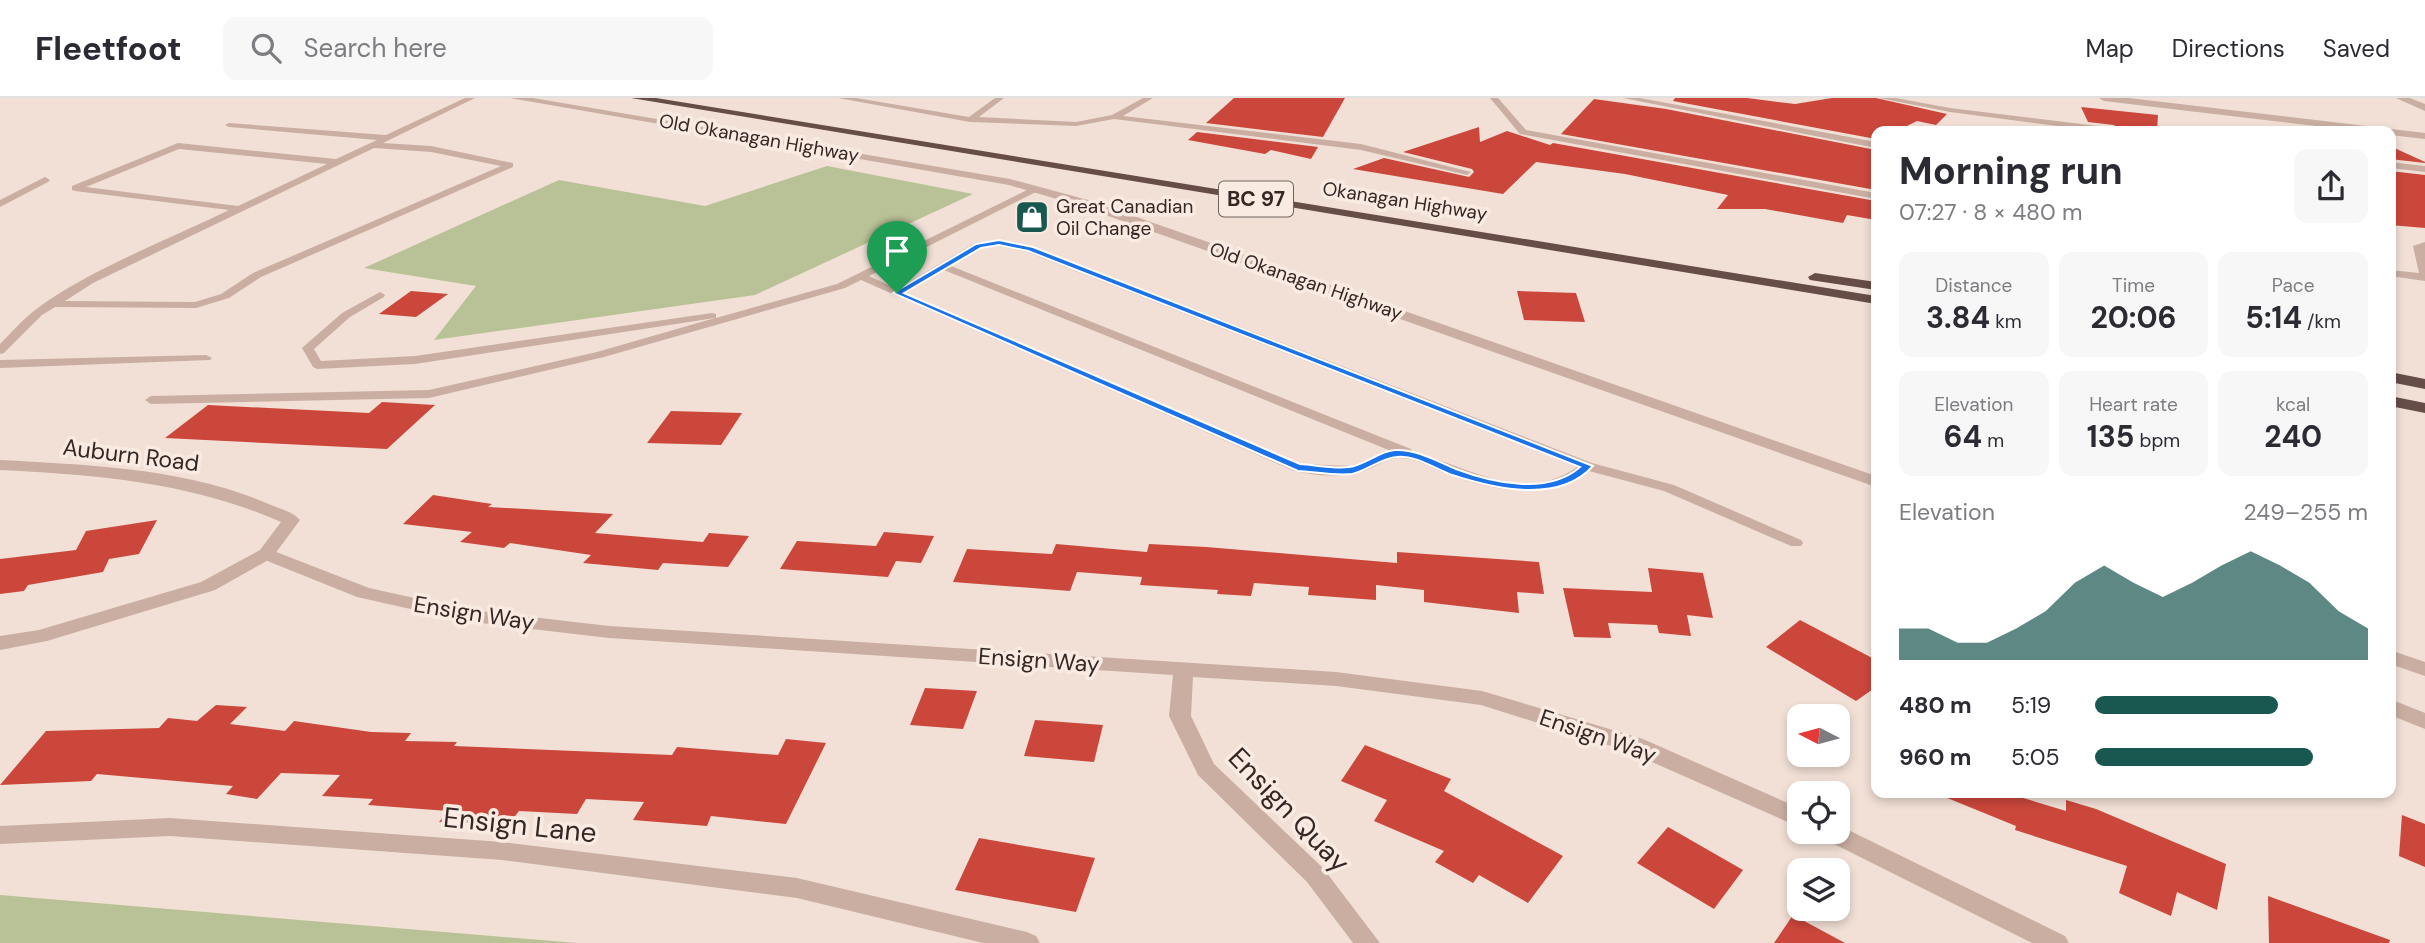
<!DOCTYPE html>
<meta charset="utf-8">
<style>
body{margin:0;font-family:"DM Sans",sans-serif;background:#f7f7f7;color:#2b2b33;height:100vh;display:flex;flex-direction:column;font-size:26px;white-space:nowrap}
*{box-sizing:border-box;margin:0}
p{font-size:23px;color:#7c7c81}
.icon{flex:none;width:38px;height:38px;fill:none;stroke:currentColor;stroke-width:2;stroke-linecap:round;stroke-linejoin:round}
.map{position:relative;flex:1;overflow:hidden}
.sheet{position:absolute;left:1871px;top:28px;width:525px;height:672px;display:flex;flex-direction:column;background:#fff;border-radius:14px;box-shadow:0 4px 10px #0003}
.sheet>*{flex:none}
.needle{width:46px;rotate:276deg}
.fabs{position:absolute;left:1787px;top:606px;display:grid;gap:14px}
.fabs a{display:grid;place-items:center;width:63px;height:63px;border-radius:14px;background:#fff;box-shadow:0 4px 10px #0003;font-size:35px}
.pin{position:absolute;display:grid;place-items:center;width:60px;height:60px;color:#fff;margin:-72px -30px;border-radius:50% 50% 50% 0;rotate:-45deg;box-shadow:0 0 7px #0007}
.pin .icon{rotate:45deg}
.round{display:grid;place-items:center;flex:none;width:74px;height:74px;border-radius:14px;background:#f7f7f7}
.overview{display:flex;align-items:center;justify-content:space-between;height:119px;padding:0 28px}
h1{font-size:38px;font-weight:700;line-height:52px}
.stats{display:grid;grid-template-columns:repeat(3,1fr);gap:10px;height:119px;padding:7px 28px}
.stats div{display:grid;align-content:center;border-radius:14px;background:#f7f7f7;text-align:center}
.stats b{font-size:30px;font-weight:700}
.stats small{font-size:19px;font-weight:400}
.stats p{font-size:19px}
.chart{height:196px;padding:14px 28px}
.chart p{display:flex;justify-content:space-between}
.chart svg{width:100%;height:126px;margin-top:7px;fill:#195751;opacity:.7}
ul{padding:0 28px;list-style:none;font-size:23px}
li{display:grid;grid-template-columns:112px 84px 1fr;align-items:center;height:52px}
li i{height:18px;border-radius:9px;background:#195751}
header{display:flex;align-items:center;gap:42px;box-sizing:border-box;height:98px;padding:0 35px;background:#fff;border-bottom:2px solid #e1e1e2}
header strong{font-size:33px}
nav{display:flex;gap:38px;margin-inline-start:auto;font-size:24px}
.search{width:490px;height:63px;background:#f7f7f7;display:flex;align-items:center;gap:18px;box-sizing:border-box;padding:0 24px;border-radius:14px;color:#7c7c81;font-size:26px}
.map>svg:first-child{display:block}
.green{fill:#b9c196}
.building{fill:#cb473b}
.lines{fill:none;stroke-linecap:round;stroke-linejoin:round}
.service{fill:#caaea2;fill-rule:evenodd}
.minor{fill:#caaea2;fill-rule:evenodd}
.tertiary{fill:#caaea2;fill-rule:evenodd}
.trunk{fill:#664d48;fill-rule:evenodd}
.route{fill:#1a73e8;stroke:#fff;stroke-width:2;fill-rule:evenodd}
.labels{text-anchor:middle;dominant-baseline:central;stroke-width:7;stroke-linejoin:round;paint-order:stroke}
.far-street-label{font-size:19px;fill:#342725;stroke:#faebe2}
.far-poi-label{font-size:19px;fill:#342725;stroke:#faebe2;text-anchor:start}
.shield{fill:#faebe2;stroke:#6f625e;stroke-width:2}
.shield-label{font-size:21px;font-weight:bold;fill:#342725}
.street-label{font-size:23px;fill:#342725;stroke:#faebe2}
.near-street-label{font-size:28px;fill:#342725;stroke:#faebe2}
</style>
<header>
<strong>Fleetfoot</strong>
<div class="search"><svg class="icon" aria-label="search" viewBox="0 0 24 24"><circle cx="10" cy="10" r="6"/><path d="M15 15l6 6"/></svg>Search here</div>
<nav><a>Map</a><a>Directions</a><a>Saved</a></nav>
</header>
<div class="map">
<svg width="2425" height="845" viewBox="0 0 2425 845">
<rect width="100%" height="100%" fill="#f2e0d6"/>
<!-- green -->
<g class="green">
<path d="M 827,68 L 973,96 L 755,197 L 434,242 L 476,188 L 364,170 L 559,82 L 705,108 Z"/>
<path d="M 0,797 L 577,845 L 0,845 Z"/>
</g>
<!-- building -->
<g class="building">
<path d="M 1234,0 L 1345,0 L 1323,39 L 1206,25 Z"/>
<path d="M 1675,0 L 1747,0 L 1795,6 L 1832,0 L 1876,0 L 1947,16 L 1936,27 L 1917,23 L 1897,33 L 1876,33 L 1876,41 L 1673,3 Z"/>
<path d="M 1594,1 L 1666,11 L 1876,52 L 1876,92 L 1561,36 Z"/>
<path d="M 2081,9 L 2158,17 L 2157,33 L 2120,33 L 2114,27 L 2088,24 Z"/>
<path d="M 1479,29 L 1480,44 L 1507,33 L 1550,47 L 1553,45 L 1876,103 L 1876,122 L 1847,117 L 1843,125 L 1765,111 L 1717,111 L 1728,97 L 1625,76 L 1536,64 L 1503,96 L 1353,71 L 1384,60 L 1469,79 L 1474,74 L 1472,71 L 1403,54 Z"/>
<path d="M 1197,34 L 1318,49 L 1311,61 L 1271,52 L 1265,56 L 1188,42 Z"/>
<path d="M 2390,48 L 2425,64 L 2425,65 L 2390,61 Z"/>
<path d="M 2390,73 L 2425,77 L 2425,130 L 2390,127 Z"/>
<path d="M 411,193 L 448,196 L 416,219 L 379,216 Z"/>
<path d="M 1517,193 L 1576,195 L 1585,224 L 1524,222 Z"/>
<path d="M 382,304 L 435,307 L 387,351 L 165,340 L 208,307 L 369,315 Z"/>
<path d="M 671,313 L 742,315 L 721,347 L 647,345 Z"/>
<path d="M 433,397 L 492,406 L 488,409 L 613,416 L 595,435 L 703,444 L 709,435 L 749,438 L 728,469 L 663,465 L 658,472 L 583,465 L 591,457 L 510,445 L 504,450 L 460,444 L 472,434 L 403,426 Z"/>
<path d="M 157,422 L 139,456 L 109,461 L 103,474 L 28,487 L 24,493 L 0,496 L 0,461 L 76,452 L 86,433 Z"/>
<path d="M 884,434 L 934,438 L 921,465 L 896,463 L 888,479 L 780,471 L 797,443 L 876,448 Z"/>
<path d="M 1056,446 L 1147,454 L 1149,446 L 1206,449 L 1397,465 L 1397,454 L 1539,464 L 1544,496 L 1517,494 L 1519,515 L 1424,504 L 1424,492 L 1376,487 L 1376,502 L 1308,497 L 1309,489 L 1254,485 L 1251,498 L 1217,496 L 1218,492 L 1140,487 L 1142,479 L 1077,474 L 1070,493 L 953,484 L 967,451 L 1052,456 Z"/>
<path d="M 1648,470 L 1703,475 L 1713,520 L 1687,517 L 1691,538 L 1659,535 L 1657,527 L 1608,525 L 1611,540 L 1574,539 L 1563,490 L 1652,494 Z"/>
<path d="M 1800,522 L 1876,562 L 1876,589 L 1856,603 L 1766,549 Z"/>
<path d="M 925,590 L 977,593 L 963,631 L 910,627 Z"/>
<path d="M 216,607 L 247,609 L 230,626 L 285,633 L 294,623 L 371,634 L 411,635 L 405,643 L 457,644 L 454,648 L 672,657 L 677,649 L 778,657 L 786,641 L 826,645 L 786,726 L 711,718 L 707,728 L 633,722 L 644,704 L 586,701 L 577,716 L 519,713 L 509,726 L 439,724 L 448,713 L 368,707 L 373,701 L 322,698 L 340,677 L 281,675 L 257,701 L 226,696 L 233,688 L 97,676 L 91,683 L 0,687 L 46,633 L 159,630 L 168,620 L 197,623 Z"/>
<path d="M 1035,622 L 1103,627 L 1094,664 L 1024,658 Z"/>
<path d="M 1365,647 L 1451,681 L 1444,693 L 1563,758 L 1528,805 L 1479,777 L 1473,785 L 1435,764 L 1444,753 L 1374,723 L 1387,702 L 1341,683 Z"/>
<path d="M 1935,695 L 2007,695 L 2066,713 L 2066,702 L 2096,711 L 2226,766 L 2217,812 L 2177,794 L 2171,818 L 2119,795 L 2127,768 L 2015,732 L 2016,728 Z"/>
<path d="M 2402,717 L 2425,726 L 2425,769 L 2399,758 Z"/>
<path d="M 1668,729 L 1743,772 L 1714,811 L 1637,765 Z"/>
<path d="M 979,740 L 1095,760 L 1076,814 L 955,792 Z"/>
<path d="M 2268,798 L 2390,842 L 2389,845 L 2269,845 Z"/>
<path d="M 1793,817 L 1845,845 L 1774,845 Z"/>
</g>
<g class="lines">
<!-- service -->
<g class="service">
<path d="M 465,0 L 475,0 L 383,45 L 431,48 L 513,65 L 513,69 L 261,179 L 229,200 L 196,210 L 55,209 L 42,217 L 4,255 L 0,256 L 0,246 C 11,235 22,222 35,212 C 88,172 168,142 229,112 L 75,93 L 72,92 L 72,88 L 178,45 L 336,61 L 377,42 L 229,29 L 225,27 L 229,25 L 386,37 ZM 374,50 L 431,54 L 501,68 L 253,175 L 221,196 L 195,204 L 65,203 L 93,185 ZM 179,51 L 327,66 L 238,108 L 86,89 Z"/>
<path d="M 838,0 L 856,0 L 969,19 L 995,0 L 1004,0 L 979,19 L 1076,24 L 1112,17 L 1143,0 L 1153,0 L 1123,18 L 1361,46 L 1471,74 L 1467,77 L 1361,52 L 1114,21 L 1076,28 L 970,24 Z"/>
<path d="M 1490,0 L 1498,0 L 1526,32 L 1876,95 L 1876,101 L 1520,36 Z"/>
<path d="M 1623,0 L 1640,0 L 1876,44 L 1876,50 Z"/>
<path d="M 1879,0 L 1896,0 L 1950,10 L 2114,30 L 2118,33 L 2096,33 L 1950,14 Z"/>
<path d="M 2390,64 L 2425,68 L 2425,74 L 2390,70 Z"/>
<path d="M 45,79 L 50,82 L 48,84 L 0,109 L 0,102 Z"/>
<path d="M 1035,88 L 1038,89 L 1038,93 L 869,178 L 897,191 L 975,145 L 999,142 L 1034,149 L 1592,365 L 1674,387 L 1801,442 L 1803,445 L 1801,448 L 1791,448 L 1664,393 L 1589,373 C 1547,402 1495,394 1450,377 C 1433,371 1417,360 1399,360 C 1386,360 1376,369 1364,373 C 1343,380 1315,378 1294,373 L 861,182 L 845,190 L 604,259 L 429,300 L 151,306 L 145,302 L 151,298 L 429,292 L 597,254 L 715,220 L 415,266 L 317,271 L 313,269 L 302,250 L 342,215 L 380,194 L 385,197 L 384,199 L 350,219 L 314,251 L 321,263 L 415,258 L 712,215 L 716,216 L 716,220 L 837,186 ZM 999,148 L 1027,154 L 1577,369 C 1522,408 1467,367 1412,354 L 1411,351 L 951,168 L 981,150 ZM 944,172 L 1391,353 L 1352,368 L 1301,366 L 905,195 Z"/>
<path d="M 2425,144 L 2425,183 L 2390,178 L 2390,172 L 2419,175 L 2413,148 Z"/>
<path d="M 206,257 L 212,260 L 210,262 L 0,270 L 0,262 Z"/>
</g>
<!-- minor -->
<g class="minor">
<path d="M 2099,0 L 2129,0 L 2425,35 L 2425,41 L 2390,37 L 2390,33 L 2358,33 L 2104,3 Z"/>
<path d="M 2396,0 L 2410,0 L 2425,6 L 2425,13 Z"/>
<path d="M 266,450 L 369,490 L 464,511 L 609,528 L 1336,574 L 1482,593 L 1643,641 L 1799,710 L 1799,729 L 1627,653 L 1481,607 L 1336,588 L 1193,579 L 1191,618 L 1214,666 L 1323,770 L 1380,845 L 1353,845 L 1307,784 L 1198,677 L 1169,618 L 1173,577 L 609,540 L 464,523 L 357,499 L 260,460 L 257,456 L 260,452 Z"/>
<path d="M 2390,601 L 2425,615 L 2425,631 L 2390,617 Z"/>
<path d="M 170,720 L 502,744 L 797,780 L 1027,834 L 1036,838 L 1040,845 L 983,845 L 797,800 L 502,762 L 170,738 L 0,746 L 0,728 Z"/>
<path d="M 1838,727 L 2065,838 L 2069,845 L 2032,845 L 1820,739 L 1817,733 L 1838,733 Z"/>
</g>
<!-- tertiary -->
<g class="tertiary">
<path d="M 510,0 L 533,0 L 1010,81 L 1088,102 L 1876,378 L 1876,389 L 1080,108 L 1009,87 Z"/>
<path d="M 0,362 C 91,367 187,370 271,407 C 281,411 293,414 300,422 L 272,460 L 215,492 L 47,543 L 0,552 L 0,538 L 39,532 L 201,484 L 260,452 L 281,424 C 190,384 97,377 0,372 Z"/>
<path d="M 2390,552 L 2425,564 L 2425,578 L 2390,566 Z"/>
</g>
<!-- trunk -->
<g class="trunk">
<path d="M 631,0 L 656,0 L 1876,198 L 1876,206 Z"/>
<path d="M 1815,175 L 1876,184 L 1876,192 L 1810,182 L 1808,179 Z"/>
<path d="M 2390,274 L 2425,281 L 2425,291 L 2390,284 Z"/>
<path d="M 2390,298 L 2425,305 L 2425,315 L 2390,308 Z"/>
</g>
</g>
<!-- route -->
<path class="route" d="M 999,142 L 1033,149 L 1593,368 C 1559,406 1495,391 1452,377 C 1435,371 1416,357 1397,359 C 1381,360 1367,373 1352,376 C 1335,378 1315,374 1298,373 L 893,195 L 976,146 ZM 999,147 L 1028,153 L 1580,369 C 1548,397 1493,385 1456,371 C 1437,363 1416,351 1395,352 C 1379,353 1365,367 1349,369 C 1334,371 1316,367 1300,366 L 904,195 L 981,150 Z"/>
<!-- icons -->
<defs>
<g id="shop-square" transform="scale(1.75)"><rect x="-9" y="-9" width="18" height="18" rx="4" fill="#195751" stroke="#faebe2"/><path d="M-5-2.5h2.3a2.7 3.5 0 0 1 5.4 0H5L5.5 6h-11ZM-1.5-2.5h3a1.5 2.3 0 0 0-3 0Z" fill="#fff"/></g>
</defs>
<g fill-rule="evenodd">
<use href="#shop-square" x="1032" y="119"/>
</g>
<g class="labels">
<!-- far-street labels -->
<g class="far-street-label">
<text transform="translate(759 40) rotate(10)">Old Okanagan Highway</text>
<text transform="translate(1405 103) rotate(9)">Okanagan Highway</text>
<text transform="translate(1306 183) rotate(19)">Old Okanagan Highway</text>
</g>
<!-- far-poi labels -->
<g class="far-poi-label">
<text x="1056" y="108">Great Canadian<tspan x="1056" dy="22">Oil Change</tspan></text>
</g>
<!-- shield labels -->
<rect class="shield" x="1219" y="83.5" width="74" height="35" rx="5"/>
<g class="shield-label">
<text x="1256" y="101">BC 97</text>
</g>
<!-- street labels -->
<g class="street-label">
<text transform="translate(131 357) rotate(7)">Auburn Road</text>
<text transform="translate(474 515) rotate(9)">Ensign Way</text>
<text transform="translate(1039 562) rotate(4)">Ensign Way</text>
<text transform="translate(1598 638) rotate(19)">Ensign Way</text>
</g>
<!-- near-street labels -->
<g class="near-street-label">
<text transform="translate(1289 712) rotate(46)">Ensign Quay</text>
<text transform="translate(520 727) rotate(6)">Ensign Lane</text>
</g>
</g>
</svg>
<div class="fabs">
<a><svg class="needle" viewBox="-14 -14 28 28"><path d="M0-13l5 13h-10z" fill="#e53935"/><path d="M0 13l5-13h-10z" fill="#7c7c81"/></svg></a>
<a><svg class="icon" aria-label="locate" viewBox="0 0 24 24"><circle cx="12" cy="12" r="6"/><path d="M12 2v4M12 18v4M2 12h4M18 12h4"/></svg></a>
<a><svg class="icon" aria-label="layers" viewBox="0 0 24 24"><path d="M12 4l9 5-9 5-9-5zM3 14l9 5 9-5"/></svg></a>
</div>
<div class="pin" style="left:897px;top:195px;background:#1e9e55"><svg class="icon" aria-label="arrive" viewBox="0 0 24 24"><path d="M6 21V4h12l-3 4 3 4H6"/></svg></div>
<section class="sheet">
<div class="overview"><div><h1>Morning run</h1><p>07:27 · 8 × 480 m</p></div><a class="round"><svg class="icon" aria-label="share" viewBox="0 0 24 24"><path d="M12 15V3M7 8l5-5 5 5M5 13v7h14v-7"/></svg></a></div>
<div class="stats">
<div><p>Distance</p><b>3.84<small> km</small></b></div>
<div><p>Time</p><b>20:06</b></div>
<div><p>Pace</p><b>5:14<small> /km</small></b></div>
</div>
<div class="stats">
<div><p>Elevation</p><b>64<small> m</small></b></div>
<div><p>Heart rate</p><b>135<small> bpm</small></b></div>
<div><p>kcal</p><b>240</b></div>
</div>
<div class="chart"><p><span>Elevation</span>249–255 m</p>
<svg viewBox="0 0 160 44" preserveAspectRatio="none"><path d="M0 44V33L10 33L20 38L30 38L40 33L50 27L60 17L70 11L80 17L90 22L100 17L110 11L120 6L130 11L140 17L150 27L160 33V44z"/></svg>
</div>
<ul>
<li><b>480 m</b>5:19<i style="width:67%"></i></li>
<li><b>960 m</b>5:05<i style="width:80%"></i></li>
</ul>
</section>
</div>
